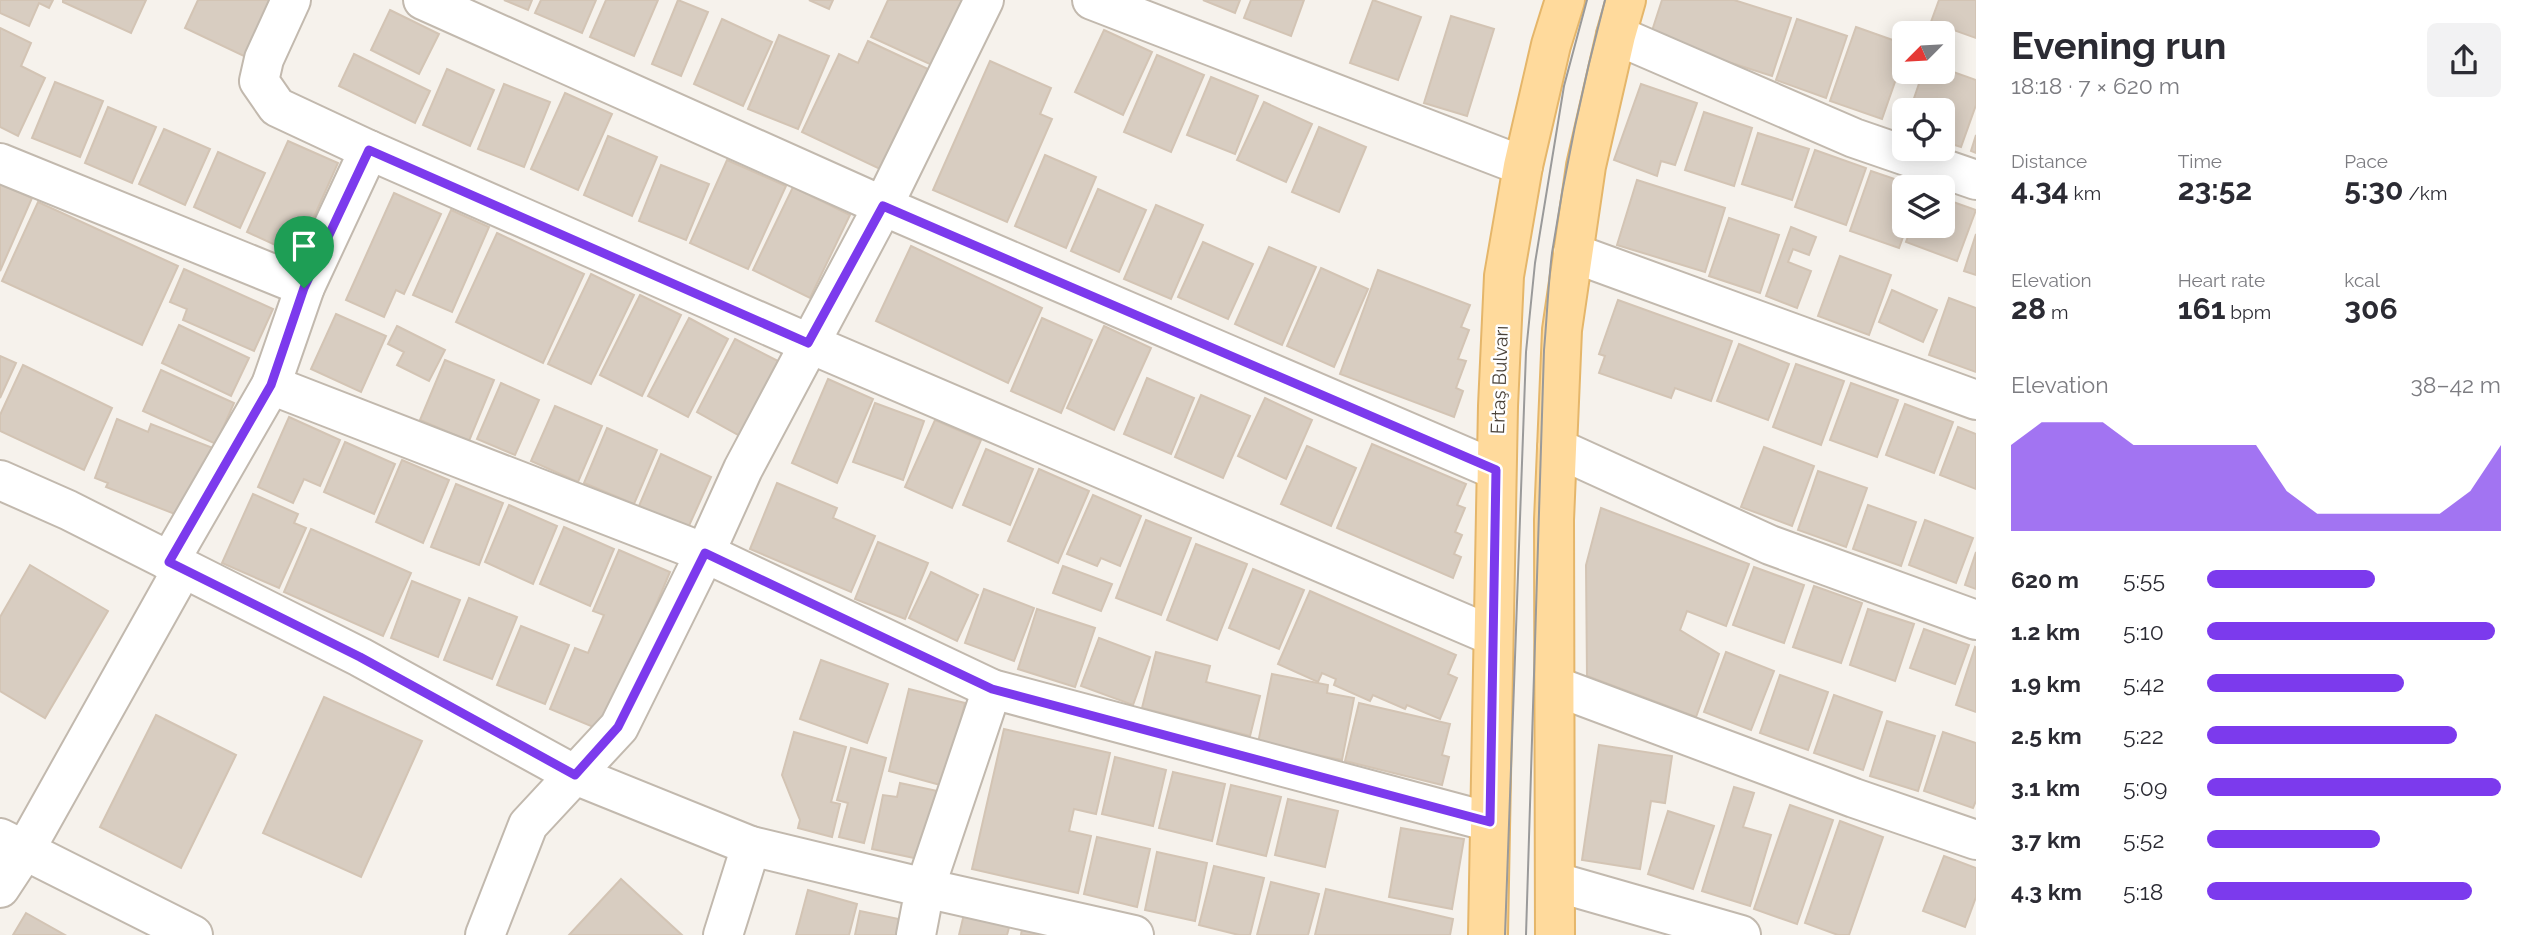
<!DOCTYPE html>
<meta charset="utf-8">
<style>
body{margin:0;font-family:Raleway,sans-serif;background:#f2f2f3;color:#2b2b33;height:100vh;display:flex;flex-direction:column;font-size:26px;white-space:nowrap}
*{box-sizing:border-box;margin:0}
p{font-size:23px;color:#7c7c81}
.icon{flex:none;width:38px;height:38px;fill:none;stroke:currentColor;stroke-width:2;stroke-linecap:round;stroke-linejoin:round}
.map{position:relative;flex:1;overflow:hidden}
.drawer{display:flex;flex-direction:column;background:#fff;width:560px}
.drawer>*{flex:none}
.needle{width:46px;rotate:246deg}
.controls{position:absolute;left:1892px;top:21px;display:grid;gap:14px}
.controls a{display:grid;place-items:center;width:63px;height:63px;border-radius:10px;background:#fff;box-shadow:0 4px 18px #0003;font-size:35px}
.pin{position:absolute;display:grid;place-items:center;width:60px;height:60px;color:#fff;margin:-72px -30px;border-radius:50% 50% 50% 0;rotate:-45deg;box-shadow:0 0 7px #0007}
.pin .icon{rotate:45deg}
.round{display:grid;place-items:center;flex:none;width:74px;height:74px;border-radius:10px;background:#f2f2f3}
.summary{display:flex;align-items:center;justify-content:space-between;height:119px;padding:0 35px}
h1{font-size:38px;font-weight:700;line-height:52px}
.figures{display:grid;grid-template-columns:repeat(3,1fr);gap:10px;height:119px;padding:7px 35px}
.figures div{display:grid;align-content:center}
.figures b{font-size:30px;font-weight:700}
.figures small{font-size:19px;font-weight:400}
.figures p{font-size:19px}
.chart{height:196px;padding:14px 35px}
.chart p{display:flex;justify-content:space-between}
.chart svg{width:100%;height:126px;margin-top:7px;fill:#7c3aed;opacity:.7}
ul{padding:0 35px;list-style:none;font-size:23px}
li{display:grid;grid-template-columns:112px 84px 1fr;align-items:center;height:52px}
li i{height:18px;border-radius:9px;background:#7c3aed}
main{display:flex;flex:1;min-height:0}
.map>svg:first-child{display:block}
.building{fill:#d8cdc1;stroke:#d3c4b4;stroke-width:2}
.lines{fill:none;stroke-linecap:round;stroke-linejoin:round}
.minor-casing{stroke:#c2b9ae;stroke-width:42}
.primary-casing{stroke:#e5b66a;stroke-width:42}
.minor{stroke:#fff;stroke-width:38}
.primary{stroke:#ffda9c;stroke-width:38}
.tram{stroke:#9a9a9a;stroke-width:2}
.route-casing{stroke:#fff;stroke-width:14}
.route{stroke:#7c3aed;stroke-width:9}
.labels{text-anchor:middle;dominant-baseline:central;stroke-width:5;stroke-linejoin:round;paint-order:stroke}
.street-label{font-size:19px;fill:#4a4239;stroke:#fff}
</style>
<main>
<div class="map">
<svg width="1976" height="935" viewBox="0 0 1976 935">
<rect width="100%" height="100%" fill="#f6f2ec"/>
<!-- building -->
<g class="building">
<path d="M 0,0 L 53,0 L 49,8 L 39,3 L 29,26 L 0,13 Z"/>
<path d="M 63,0 L 146,0 L 131,33 L 63,2 Z"/>
<path d="M 198,0 L 276,0 L 248,58 L 185,28 Z"/>
<path d="M 504,0 L 532,0 L 528,10 Z"/>
<path d="M 541,0 L 596,0 L 582,33 L 535,13 Z"/>
<path d="M 606,0 L 658,0 L 634,56 L 590,37 Z"/>
<path d="M 678,0 L 708,12 L 681,76 L 652,64 Z"/>
<path d="M 809,0 L 833,0 L 829,9 Z"/>
<path d="M 888,0 L 964,0 L 934,66 L 871,37 Z"/>
<path d="M 1203,0 L 1240,0 L 1235,13 Z"/>
<path d="M 1251,0 L 1304,0 L 1291,36 L 1244,18 Z"/>
<path d="M 1373,0 L 1421,17 L 1398,80 L 1350,63 Z"/>
<path d="M 1662,0 L 1734,0 L 1791,18 L 1772,76 L 1650,37 Z"/>
<path d="M 1939,0 L 1976,0 L 1976,38 L 1931,22 Z"/>
<path d="M 390,10 L 439,34 L 419,74 L 371,50 Z"/>
<path d="M 1451,16 L 1494,29 L 1467,116 L 1424,103 Z"/>
<path d="M 722,19 L 772,42 L 743,106 L 694,84 Z"/>
<path d="M 1797,19 L 1847,36 L 1826,98 L 1776,80 Z"/>
<path d="M 1856,27 L 1904,44 L 1904,56 L 1882,119 L 1830,101 Z"/>
<path d="M 0,28 L 31,43 L 21,66 L 45,78 L 18,136 L 0,127 Z"/>
<path d="M 1104,30 L 1152,52 L 1123,115 L 1075,92 Z"/>
<path d="M 779,35 L 829,56 L 798,129 L 748,109 Z"/>
<path d="M 868,41 L 928,69 L 880,169 L 802,132 L 839,54 L 858,63 Z"/>
<path d="M 354,54 L 430,91 L 415,123 L 339,86 Z"/>
<path d="M 1157,55 L 1204,75 L 1171,152 L 1124,132 Z"/>
<path d="M 990,61 L 1051,88 L 1040,114 L 1052,119 L 1007,222 L 933,190 Z"/>
<path d="M 1942,68 L 1976,80 L 1976,105 L 1961,147 L 1942,141 L 1942,110 L 1910,110 L 1923,72 L 1942,72 Z"/>
<path d="M 447,69 L 494,90 L 470,146 L 423,125 Z"/>
<path d="M 1211,77 L 1258,96 L 1235,154 L 1187,135 Z"/>
<path d="M 55,82 L 103,101 L 80,157 L 32,138 Z"/>
<path d="M 504,84 L 550,102 L 524,167 L 478,149 Z"/>
<path d="M 1641,84 L 1697,103 L 1675,165 L 1661,161 L 1657,176 L 1614,160 Z"/>
<path d="M 565,93 L 612,114 L 578,190 L 531,169 Z"/>
<path d="M 1264,102 L 1312,124 L 1286,182 L 1237,160 Z"/>
<path d="M 108,107 L 156,127 L 132,183 L 85,163 Z"/>
<path d="M 1704,112 L 1752,128 L 1734,186 L 1685,170 Z"/>
<path d="M 1319,127 L 1366,147 L 1339,212 L 1292,192 Z"/>
<path d="M 164,129 L 210,149 L 185,205 L 139,184 Z"/>
<path d="M 1758,133 L 1809,149 L 1792,200 L 1742,184 Z"/>
<path d="M 1976,135 L 1976,153 L 1971,151 Z"/>
<path d="M 608,136 L 657,157 L 632,216 L 584,195 Z"/>
<path d="M 288,141 L 338,163 L 297,255 L 247,232 Z"/>
<path d="M 1815,150 L 1866,168 L 1846,225 L 1795,207 Z"/>
<path d="M 218,152 L 265,173 L 240,228 L 194,207 Z"/>
<path d="M 1045,155 L 1096,177 L 1066,248 L 1015,226 Z"/>
<path d="M 727,160 L 786,186 L 748,269 L 690,243 Z"/>
<path d="M 661,165 L 709,184 L 686,240 L 639,221 Z"/>
<path d="M 1871,171 L 1918,187 L 1904,187 L 1904,226 L 1907,226 L 1899,248 L 1850,231 Z"/>
<path d="M 1637,180 L 1725,208 L 1705,272 L 1617,245 Z"/>
<path d="M 0,184 L 32,198 L 0,271 Z"/>
<path d="M 793,187 L 850,215 L 810,298 L 753,270 Z"/>
<path d="M 1098,189 L 1146,210 L 1119,272 L 1071,251 Z"/>
<path d="M 394,193 L 441,214 L 404,294 L 396,290 L 384,317 L 346,300 Z"/>
<path d="M 1942,198 L 1976,210 L 1957,261 L 1906,242 L 1912,226 L 1942,226 Z"/>
<path d="M 38,202 L 178,266 L 142,345 L 2,281 Z"/>
<path d="M 1156,205 L 1203,225 L 1171,299 L 1124,279 Z"/>
<path d="M 451,210 L 489,227 L 452,312 L 413,295 Z"/>
<path d="M 1729,218 L 1779,235 L 1760,293 L 1709,276 Z"/>
<path d="M 1791,227 L 1816,237 L 1809,255 L 1793,249 L 1788,262 L 1811,271 L 1797,308 L 1766,296 Z"/>
<path d="M 497,233 L 584,274 L 543,363 L 456,322 Z"/>
<path d="M 1976,234 L 1976,275 L 1964,271 Z"/>
<path d="M 1203,242 L 1253,264 L 1228,319 L 1178,297 Z"/>
<path d="M 911,246 L 1042,308 L 1008,383 L 876,321 Z"/>
<path d="M 1269,247 L 1316,267 L 1282,345 L 1235,324 Z"/>
<path d="M 1840,256 L 1891,275 L 1869,335 L 1818,316 Z"/>
<path d="M 1321,268 L 1368,289 L 1334,367 L 1287,346 Z"/>
<path d="M 184,269 L 273,309 L 254,351 L 183,320 L 187,309 L 170,302 Z"/>
<path d="M 1378,270 L 1470,305 L 1461,327 L 1469,330 L 1458,359 L 1466,361 L 1456,388 L 1463,391 L 1454,417 L 1340,374 Z"/>
<path d="M 591,274 L 634,295 L 591,384 L 548,364 Z"/>
<path d="M 1892,290 L 1937,310 L 1923,342 L 1879,322 Z"/>
<path d="M 640,295 L 681,315 L 642,396 L 600,375 Z"/>
<path d="M 1949,298 L 1976,308 L 1976,372 L 1929,355 Z"/>
<path d="M 1618,300 L 1732,341 L 1711,401 L 1675,388 L 1671,398 L 1599,373 L 1605,356 L 1599,354 Z"/>
<path d="M 336,314 L 386,336 L 361,392 L 311,369 Z"/>
<path d="M 689,318 L 728,339 L 688,417 L 648,396 Z"/>
<path d="M 1042,318 L 1092,340 L 1061,413 L 1011,391 Z"/>
<path d="M 179,325 L 249,358 L 231,396 L 162,363 Z"/>
<path d="M 397,326 L 445,350 L 429,381 L 397,365 L 404,352 L 388,344 Z"/>
<path d="M 1104,326 L 1151,348 L 1114,430 L 1067,408 Z"/>
<path d="M 735,339 L 780,362 L 742,437 L 697,412 Z"/>
<path d="M 1739,344 L 1789,364 L 1768,420 L 1717,401 Z"/>
<path d="M 0,356 L 16,363 L 0,398 Z"/>
<path d="M 445,360 L 494,380 L 469,441 L 420,420 Z"/>
<path d="M 1796,364 L 1844,381 L 1821,445 L 1773,427 Z"/>
<path d="M 23,365 L 112,408 L 84,470 L 0,431 L 0,415 Z"/>
<path d="M 161,370 L 234,403 L 216,444 L 143,411 Z"/>
<path d="M 1147,378 L 1194,398 L 1171,454 L 1124,434 Z"/>
<path d="M 828,379 L 873,399 L 837,483 L 792,463 Z"/>
<path d="M 501,383 L 539,400 L 515,455 L 477,439 Z"/>
<path d="M 1851,383 L 1898,400 L 1877,457 L 1830,440 Z"/>
<path d="M 1201,395 L 1250,416 L 1223,478 L 1175,457 Z"/>
<path d="M 1265,398 L 1312,420 L 1286,479 L 1238,456 Z"/>
<path d="M 875,403 L 924,421 L 903,480 L 853,462 Z"/>
<path d="M 1905,404 L 1953,422 L 1934,473 L 1886,455 Z"/>
<path d="M 555,406 L 602,426 L 578,482 L 531,461 Z"/>
<path d="M 289,417 L 340,440 L 320,486 L 304,479 L 293,503 L 258,487 Z"/>
<path d="M 117,419 L 148,432 L 151,424 L 213,448 L 185,518 L 106,487 L 108,483 L 95,478 Z"/>
<path d="M 935,420 L 981,440 L 952,508 L 905,487 Z"/>
<path d="M 1958,427 L 1976,434 L 1976,489 L 1940,475 Z"/>
<path d="M 607,428 L 657,450 L 634,504 L 584,483 Z"/>
<path d="M 345,442 L 395,464 L 374,514 L 324,492 Z"/>
<path d="M 1372,444 L 1466,484 L 1457,505 L 1465,508 L 1455,532 L 1462,535 L 1454,554 L 1461,557 L 1453,578 L 1337,528 Z"/>
<path d="M 1307,446 L 1356,468 L 1331,526 L 1281,504 Z"/>
<path d="M 1764,447 L 1814,466 L 1792,526 L 1741,507 Z"/>
<path d="M 986,449 L 1033,469 L 1010,525 L 963,505 Z"/>
<path d="M 661,454 L 711,477 L 688,528 L 639,506 Z"/>
<path d="M 402,460 L 449,480 L 423,543 L 376,522 Z"/>
<path d="M 1039,469 L 1089,491 L 1058,563 L 1008,541 Z"/>
<path d="M 1818,471 L 1867,488 L 1846,547 L 1798,530 Z"/>
<path d="M 777,483 L 837,508 L 833,518 L 875,536 L 851,592 L 750,549 Z"/>
<path d="M 456,484 L 503,503 L 479,565 L 431,547 Z"/>
<path d="M 253,494 L 298,514 L 294,523 L 306,528 L 279,588 L 222,563 Z"/>
<path d="M 1093,495 L 1141,516 L 1120,566 L 1101,558 L 1097,566 L 1067,554 Z"/>
<path d="M 509,505 L 557,526 L 533,584 L 485,562 Z"/>
<path d="M 1868,505 L 1916,522 L 1901,566 L 1853,549 Z"/>
<path d="M 1601,508 L 1749,564 L 1726,626 L 1687,611 L 1680,630 L 1719,654 L 1696,717 L 1587,676 L 1586,565 Z"/>
<path d="M 1146,520 L 1191,538 L 1161,615 L 1116,598 Z"/>
<path d="M 1925,520 L 1973,538 L 1956,583 L 1909,565 Z"/>
<path d="M 564,527 L 614,549 L 590,606 L 540,584 Z"/>
<path d="M 311,529 L 411,573 L 383,636 L 284,592 Z"/>
<path d="M 878,542 L 928,563 L 905,619 L 855,599 Z"/>
<path d="M 1196,544 L 1247,564 L 1217,640 L 1167,620 Z"/>
<path d="M 619,550 L 670,572 L 603,731 L 550,709 L 575,648 L 588,653 L 604,615 L 593,611 Z"/>
<path d="M 1976,552 L 1976,589 L 1965,585 Z"/>
<path d="M 30,565 L 108,611 L 45,718 L 0,691 L 0,617 Z"/>
<path d="M 1063,566 L 1112,584 L 1101,611 L 1053,593 Z"/>
<path d="M 1754,567 L 1804,585 L 1784,643 L 1733,625 Z"/>
<path d="M 1253,569 L 1304,590 L 1279,649 L 1229,628 Z"/>
<path d="M 931,572 L 978,595 L 957,641 L 909,618 Z"/>
<path d="M 412,581 L 460,600 L 438,657 L 391,638 Z"/>
<path d="M 1814,586 L 1862,603 L 1841,663 L 1793,647 Z"/>
<path d="M 984,589 L 1034,608 L 1014,661 L 965,643 Z"/>
<path d="M 1310,591 L 1456,655 L 1448,674 L 1457,678 L 1440,719 L 1407,705 L 1405,709 L 1373,695 L 1370,701 L 1334,685 L 1336,679 L 1322,673 L 1318,682 L 1278,664 Z"/>
<path d="M 469,598 L 517,617 L 492,679 L 444,660 Z"/>
<path d="M 1037,609 L 1095,628 L 1075,687 L 1018,669 Z"/>
<path d="M 1868,609 L 1914,624 L 1895,681 L 1850,665 Z"/>
<path d="M 521,626 L 569,645 L 545,704 L 497,685 Z"/>
<path d="M 1924,629 L 1969,645 L 1955,684 L 1910,668 Z"/>
<path d="M 1099,638 L 1150,657 L 1133,705 L 1081,686 Z"/>
<path d="M 1975,647 L 1976,648 L 1976,712 L 1956,705 Z"/>
<path d="M 1156,652 L 1210,666 L 1206,682 L 1260,696 L 1250,736 L 1142,708 Z"/>
<path d="M 1726,652 L 1774,671 L 1751,730 L 1704,712 Z"/>
<path d="M 821,660 L 888,684 L 867,743 L 800,719 Z"/>
<path d="M 1272,674 L 1328,685 L 1327,693 L 1354,698 L 1342,760 L 1258,743 Z"/>
<path d="M 1780,675 L 1828,692 L 1808,750 L 1760,733 Z"/>
<path d="M 909,689 L 965,703 L 944,786 L 889,771 Z"/>
<path d="M 1834,695 L 1882,712 L 1863,770 L 1814,753 Z"/>
<path d="M 324,697 L 422,741 L 361,877 L 263,833 Z"/>
<path d="M 1359,703 L 1450,724 L 1442,755 L 1449,757 L 1442,785 L 1345,761 Z"/>
<path d="M 156,715 L 236,755 L 181,868 L 100,827 Z"/>
<path d="M 1887,721 L 1935,736 L 1918,791 L 1870,776 Z"/>
<path d="M 1004,729 L 1110,753 L 1096,814 L 1074,809 L 1069,831 L 1091,836 L 1078,893 L 972,869 Z"/>
<path d="M 794,732 L 846,747 L 831,802 L 840,804 L 832,837 L 798,828 L 800,820 L 782,775 Z"/>
<path d="M 1943,732 L 1976,743 L 1976,801 L 1973,808 L 1924,791 Z"/>
<path d="M 1599,745 L 1672,756 L 1665,803 L 1651,801 L 1640,869 L 1582,860 Z"/>
<path d="M 851,748 L 886,758 L 864,843 L 839,837 L 848,803 L 837,800 Z"/>
<path d="M 1115,757 L 1166,770 L 1153,826 L 1102,814 Z"/>
<path d="M 1173,772 L 1225,784 L 1212,841 L 1159,828 Z"/>
<path d="M 900,783 L 942,792 L 928,861 L 872,849 L 883,795 L 897,797 Z"/>
<path d="M 1231,785 L 1281,797 L 1266,856 L 1217,844 Z"/>
<path d="M 1734,787 L 1754,793 L 1743,827 L 1771,835 L 1750,906 L 1702,891 Z"/>
<path d="M 1288,799 L 1338,811 L 1325,867 L 1275,855 Z"/>
<path d="M 1790,805 L 1833,820 L 1797,924 L 1754,909 Z"/>
<path d="M 1668,811 L 1714,826 L 1693,889 L 1648,874 Z"/>
<path d="M 1840,821 L 1883,837 L 1849,935 L 1838,935 L 1805,923 Z"/>
<path d="M 1401,828 L 1464,839 L 1452,909 L 1389,897 Z"/>
<path d="M 1097,837 L 1150,849 L 1137,907 L 1084,894 Z"/>
<path d="M 1157,852 L 1207,863 L 1195,921 L 1145,910 Z"/>
<path d="M 1944,856 L 1976,868 L 1976,897 L 1965,927 L 1923,911 Z"/>
<path d="M 1214,866 L 1264,878 L 1250,935 L 1239,935 L 1199,925 Z"/>
<path d="M 621,879 L 682,935 L 569,935 Z"/>
<path d="M 1271,882 L 1319,894 L 1308,935 L 1257,935 Z"/>
<path d="M 1326,889 L 1453,919 L 1450,935 L 1315,935 Z"/>
<path d="M 808,890 L 857,904 L 849,935 L 796,935 Z"/>
<path d="M 965,910 L 1011,920 L 1007,935 L 959,935 Z"/>
<path d="M 860,911 L 913,922 L 910,935 L 855,935 Z"/>
<path d="M 26,913 L 65,935 L 13,935 Z"/>
<path d="M 1022,928 L 1056,935 L 1021,935 Z"/>
</g>
<g class="lines">
<!-- minor casing -->
<g class="minor-casing">
<g id="minor">
<path d="M 291,0 L 264,59 L 259,81 L 277,107 L 369,150 L 808,343 L 1493,636"/>
<path d="M 423,0 L 883,206 L 1496,470"/>
<path d="M 1092,0 L 1523,166"/>
<path d="M 1616,35 L 1854,138 L 1976,180"/>
<path d="M 0,163 L 305,287"/>
<path d="M 1573,253 L 1976,400"/>
<path d="M 271,385 L 705,553 L 992,689 L 1490,822"/>
<path d="M 1557,448 L 1770,545 L 1976,620"/>
<path d="M 0,480 L 68,510 L 360,657 L 575,775 L 751,846 L 723,935"/>
<path d="M 169,562 L 271,385 L 305,287 L 369,150"/>
<path d="M 1555,686 L 1854,798 L 1976,840"/>
<path d="M 992,689 L 925,888 L 1134,935"/>
<path d="M 0,838 L 193,935"/>
<path d="M 751,846 L 925,888 L 916,935"/>
<path d="M 1556,882 L 1741,935"/>
<path d="M 0,888 L 25,850 L 183,568"/>
<path d="M 485,935 L 528,825 L 619,727 L 705,553 L 743,469 L 883,206 L 984,0"/>
</g>
</g>
<!-- primary casing -->
<g class="primary-casing">
<g id="primary">
<path d="M 1488,935 L 1498,406 L 1504,276 L 1523,166 L 1551,45 L 1565,0"/>
<path d="M 1555,935 L 1554,520 L 1562,330 L 1586,166 L 1616,35 L 1626,0"/>
</g>
</g>
<!-- minor -->
<use href="#minor" class="minor"/>
<!-- primary -->
<use href="#primary" class="primary"/>
<!-- tram -->
<g class="tram">
<path d="M 1505,935 L 1526,352 L 1535,263 L 1564,86 L 1587,0"/>
<path d="M 1526,935 L 1544,350 C 1547,318 1548,285 1552,253 C 1565,168 1583,83 1605,0"/>
</g>
</g>
<g class="lines">
<!-- route casing -->
<g class="route-casing">
<path id="route" d="M 369,150 L 808,343 L 883,206 L 1496,470 L 1490,822 L 992,689 L 705,553 L 618,727 L 575,775 L 360,657 L 169,562 L 271,385 L 304,288 Z"/>
</g>
<!-- route -->
<use href="#route" class="route"/>
</g>
<g class="labels">
<!-- street labels -->
<g class="street-label">
<text transform="translate(1499 380) rotate(-88)">Ertaş Bulvarı</text>
</g>
</g>
</svg>
<div class="controls">
<a><svg class="needle" viewBox="-14 -14 28 28"><path d="M0-13l5 13h-10z" fill="#e53935"/><path d="M0 13l5-13h-10z" fill="#7c7c81"/></svg></a>
<a><svg class="icon" aria-label="locate" viewBox="0 0 24 24"><circle cx="12" cy="12" r="6"/><path d="M12 2v4M12 18v4M2 12h4M18 12h4"/></svg></a>
<a><svg class="icon" aria-label="layers" viewBox="0 0 24 24"><path d="M12 4l9 5-9 5-9-5zM3 14l9 5 9-5"/></svg></a>
</div>
<div class="pin" style="left:304px;top:288px;background:#1e9e55"><svg class="icon" aria-label="arrive" viewBox="0 0 24 24"><path d="M6 21V4h12l-3 4 3 4H6"/></svg></div>
</div>
<section class="drawer">
<div class="summary"><div><h1>Evening run</h1><p>18:18 · 7 × 620 m</p></div><a class="round"><svg class="icon" aria-label="share" viewBox="0 0 24 24"><path d="M12 15V3M7 8l5-5 5 5M5 13v7h14v-7"/></svg></a></div>
<div class="figures">
<div><p>Distance</p><b>4.34<small> km</small></b></div>
<div><p>Time</p><b>23:52</b></div>
<div><p>Pace</p><b>5:30<small> /km</small></b></div>
</div>
<div class="figures">
<div><p>Elevation</p><b>28<small> m</small></b></div>
<div><p>Heart rate</p><b>161<small> bpm</small></b></div>
<div><p>kcal</p><b>306</b></div>
</div>
<div class="chart"><p><span>Elevation</span>38–42 m</p>
<svg viewBox="0 0 160 44" preserveAspectRatio="none"><path d="M0 44V14L10 6L20 6L30 6L40 14L50 14L60 14L70 14L80 14L90 30L100 38L110 38L120 38L130 38L140 38L150 30L160 14V44z"/></svg>
</div>
<ul>
<li><b>620 m</b>5:55<i style="width:57%"></i></li>
<li><b>1.2 km</b>5:10<i style="width:98%"></i></li>
<li><b>1.9 km</b>5:42<i style="width:67%"></i></li>
<li><b>2.5 km</b>5:22<i style="width:85%"></i></li>
<li><b>3.1 km</b>5:09<i style="width:100%"></i></li>
<li><b>3.7 km</b>5:52<i style="width:59%"></i></li>
<li><b>4.3 km</b>5:18<i style="width:90%"></i></li>
</ul>
</section>
</main>
